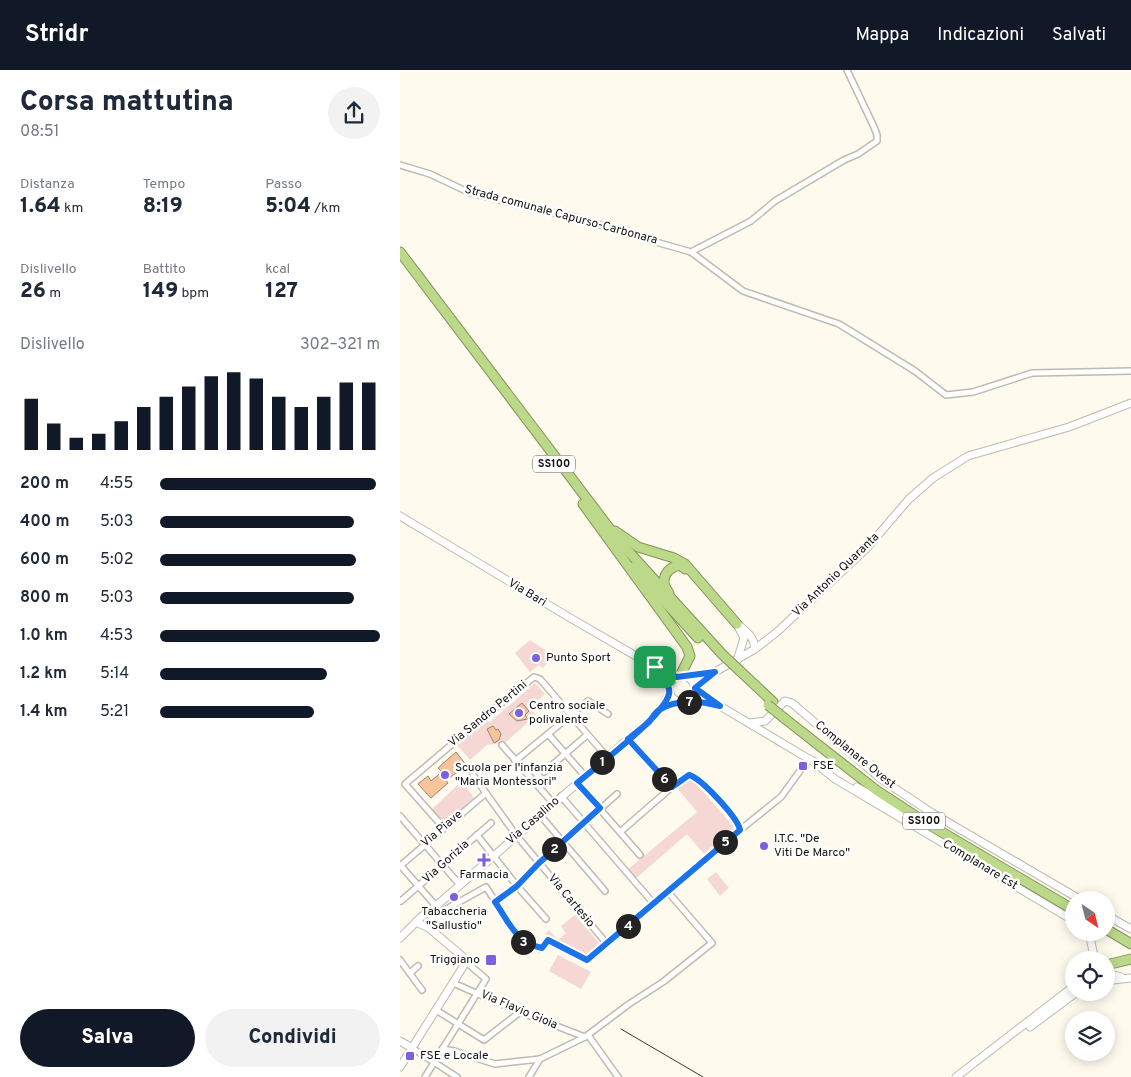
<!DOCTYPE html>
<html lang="it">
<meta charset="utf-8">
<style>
body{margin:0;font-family:Overpass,sans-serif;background:#f2f2f3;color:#1f2937;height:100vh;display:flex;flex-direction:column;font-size:19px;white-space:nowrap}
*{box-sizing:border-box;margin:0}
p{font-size:16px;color:#747a83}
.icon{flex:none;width:28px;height:28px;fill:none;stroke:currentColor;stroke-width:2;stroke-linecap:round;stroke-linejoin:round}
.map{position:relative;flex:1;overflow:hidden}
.details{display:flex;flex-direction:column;background:#fff;width:400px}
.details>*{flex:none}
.needle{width:32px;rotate:145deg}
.controls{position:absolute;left:665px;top:821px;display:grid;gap:10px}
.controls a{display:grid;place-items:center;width:50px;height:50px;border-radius:50%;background:#fff;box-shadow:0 2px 12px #0003;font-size:25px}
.pin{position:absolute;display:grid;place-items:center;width:42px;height:42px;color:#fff;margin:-21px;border-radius:10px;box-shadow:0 2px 8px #0006}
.km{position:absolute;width:25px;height:25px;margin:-12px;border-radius:50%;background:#222;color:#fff;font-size:14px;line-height:25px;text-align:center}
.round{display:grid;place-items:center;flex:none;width:52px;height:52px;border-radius:26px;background:#f2f2f3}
.head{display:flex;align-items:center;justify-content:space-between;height:85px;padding:0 20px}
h1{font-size:28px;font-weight:800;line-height:38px}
.figures{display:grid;grid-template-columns:repeat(3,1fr);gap:8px;height:85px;padding:5px 20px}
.figures div{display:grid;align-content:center}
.figures b{font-size:21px;font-weight:800}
.figures small{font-size:14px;font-weight:400}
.figures p{font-size:14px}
.chart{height:140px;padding:10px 20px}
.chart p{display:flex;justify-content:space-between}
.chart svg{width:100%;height:90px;margin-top:5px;stroke:#111827;stroke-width:6}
.cta{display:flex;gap:10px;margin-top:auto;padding:10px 20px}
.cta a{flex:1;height:58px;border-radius:30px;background:#111827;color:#fff;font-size:20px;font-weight:800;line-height:58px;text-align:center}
.cta a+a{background:#f2f2f3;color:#1f2937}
ul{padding:0 20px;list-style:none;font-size:16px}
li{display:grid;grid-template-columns:80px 60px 1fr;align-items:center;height:38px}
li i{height:12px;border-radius:6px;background:#111827}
header{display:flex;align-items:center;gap:30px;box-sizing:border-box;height:70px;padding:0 25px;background:#111827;color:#fff}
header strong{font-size:24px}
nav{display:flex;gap:28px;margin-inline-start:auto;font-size:18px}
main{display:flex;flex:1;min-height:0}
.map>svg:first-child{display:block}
.green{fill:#f5d8d4}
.building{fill:#f9c499;stroke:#91877f}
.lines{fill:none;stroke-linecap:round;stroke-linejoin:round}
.street-casing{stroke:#bebaaf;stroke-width:8}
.secondary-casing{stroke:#bebaaf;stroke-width:9}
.highway-casing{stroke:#80935d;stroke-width:11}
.street{stroke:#fff;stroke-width:5}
.secondary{stroke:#fff;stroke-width:7}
.highway{stroke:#bbd988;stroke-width:9}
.rail{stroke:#3b3934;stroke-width:1}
.highway-bridge-casing{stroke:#80935d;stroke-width:11;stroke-linecap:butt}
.highway-bridge{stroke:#bbd988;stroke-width:9}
.route-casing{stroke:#fff;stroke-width:10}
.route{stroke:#1a73e8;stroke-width:6}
.poi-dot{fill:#7d61dc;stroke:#fff;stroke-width:2}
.labels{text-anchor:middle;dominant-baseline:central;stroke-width:5;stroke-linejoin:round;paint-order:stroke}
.shield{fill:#fff;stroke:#5a5856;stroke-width:1}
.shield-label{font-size:11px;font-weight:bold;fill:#13110d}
.street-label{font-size:12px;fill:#13110d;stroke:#fff}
.poi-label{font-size:12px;fill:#13110d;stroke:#fff;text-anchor:start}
</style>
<header>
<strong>Stridr</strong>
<nav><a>Mappa</a><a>Indicazioni</a><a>Salvati</a></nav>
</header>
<main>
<section class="details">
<div class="head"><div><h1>Corsa mattutina</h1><p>08:51</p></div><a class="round"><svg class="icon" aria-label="share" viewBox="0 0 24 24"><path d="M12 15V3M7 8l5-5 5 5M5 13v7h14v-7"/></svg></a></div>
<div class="figures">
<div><p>Distanza</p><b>1.64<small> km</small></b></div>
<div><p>Tempo</p><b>8:19</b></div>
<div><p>Passo</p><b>5:04<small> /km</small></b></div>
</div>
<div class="figures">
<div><p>Dislivello</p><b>26<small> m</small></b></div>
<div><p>Battito</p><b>149<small> bpm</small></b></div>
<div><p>kcal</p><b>127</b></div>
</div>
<div class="chart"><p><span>Dislivello</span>302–321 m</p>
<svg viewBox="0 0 160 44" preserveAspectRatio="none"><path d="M5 44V19M15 44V31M25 44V38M35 44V36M45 44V30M55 44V23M65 44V18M75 44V13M85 44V8M95 44V6M105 44V9M115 44V18M125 44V23M135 44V18M145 44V11M155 44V11"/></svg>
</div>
<ul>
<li><b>200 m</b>4:55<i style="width:98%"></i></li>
<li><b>400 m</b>5:03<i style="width:88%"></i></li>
<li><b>600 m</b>5:02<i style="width:89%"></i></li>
<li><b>800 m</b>5:03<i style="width:88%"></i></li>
<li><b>1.0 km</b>4:53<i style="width:100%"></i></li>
<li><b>1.2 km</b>5:14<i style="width:76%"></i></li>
<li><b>1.4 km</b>5:21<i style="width:70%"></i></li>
</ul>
<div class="cta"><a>Salva</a><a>Condividi</a></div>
</section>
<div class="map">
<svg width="731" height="1007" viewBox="0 0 731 1007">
<rect width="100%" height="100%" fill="#fefaee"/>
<!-- green -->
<g class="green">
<path d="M 130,570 L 154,586 L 143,598 L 139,595 L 130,602 L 115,583 Z"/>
<path d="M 135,613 L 145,624 L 130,637 L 136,645 L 105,673 L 87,675 L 70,690 L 57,675 L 86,650 L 90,652 Z"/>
<path d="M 291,708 L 334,757 L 304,784 L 287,764 L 235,809 L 227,800 L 297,742 L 278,719 Z"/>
<path d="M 62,711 L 74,728 L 44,754 L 31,740 Z"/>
<path d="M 316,802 L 329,818 L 320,826 L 307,809 Z"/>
<path d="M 175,845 L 200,874 L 185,887 L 145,864 L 149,860 L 158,870 L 166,863 L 161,856 Z"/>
<path d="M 158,885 L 191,902 L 181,919 L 149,901 Z"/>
</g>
<!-- building -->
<g class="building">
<path d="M 122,633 L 129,641 L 125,645 L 128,649 L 117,651 L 109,644 Z"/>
<path d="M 93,656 L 96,660 L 98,659 L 101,664 L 99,670 L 94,673 L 87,659 Z"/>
<path d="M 56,682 L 67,696 L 46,710 L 48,713 L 31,728 L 18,714 L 28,706 L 31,711 L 42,702 L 38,698 Z"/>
</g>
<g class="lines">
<!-- street casing -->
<g class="street-casing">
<g id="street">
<path d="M 0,95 L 30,104 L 68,122 L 135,139 L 175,147 L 228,164 L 291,182 L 343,221 L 439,254 L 515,301 L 546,325 L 573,322 L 632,303 L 731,301"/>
<path d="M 291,182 L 351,151 L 375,131 L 444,90 L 458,84 L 477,71 L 477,65 L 474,57 L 447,0"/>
<path d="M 148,664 L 185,706"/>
<path d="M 228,669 L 272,717"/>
<path d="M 102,675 L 153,733"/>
<path d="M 115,691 L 188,631 L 208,644"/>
<path d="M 144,702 L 187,665"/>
<path d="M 73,705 L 116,765 L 207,874"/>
<path d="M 177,713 L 240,785"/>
<path d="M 161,726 L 254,834"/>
<path d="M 140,745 L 205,821"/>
<path d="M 0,746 L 60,815"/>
<path d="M 43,757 L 5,714 L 83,648 L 134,607 L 140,609 L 207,687"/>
<path d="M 220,762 L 272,717 L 289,705 C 301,708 338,748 340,760"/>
<path d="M 77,765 L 117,816 L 146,849"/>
<path d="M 0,795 L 36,836"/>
<path d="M 0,796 L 86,723"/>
<path d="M 1,831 L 91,753"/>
<path d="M 95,831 L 117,816 L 139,793 L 217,724"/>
<path d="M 28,842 L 41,842 L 86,817 L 119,868 L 127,874 L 141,879 L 148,870 L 187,890 L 340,760 L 381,727 L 402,698"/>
<path d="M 0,890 L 22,920"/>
<path d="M 10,903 L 18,896"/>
<path d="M 53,913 L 120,942 L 185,967"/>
<path d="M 36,940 L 84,970 L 120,942"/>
<path d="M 188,965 L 218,1007"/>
<path d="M 12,978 L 57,1007"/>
<path d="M 42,979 L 54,981 L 95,994 L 140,989 L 185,967 L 229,934 L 263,912 L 312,873 L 268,822"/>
<path d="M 25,1007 L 86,909 L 66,892"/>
<path d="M 129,1007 L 140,989"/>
</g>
</g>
<!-- secondary casing -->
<g class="secondary-casing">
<g id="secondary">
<path d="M 0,446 L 172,549 L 255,597 L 277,607"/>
<path d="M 339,555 C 348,563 354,567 355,579"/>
<path d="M 337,591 L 344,568 L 337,554"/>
<path d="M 256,599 L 269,619"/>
<path d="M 286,606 L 310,603"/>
<circle cx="282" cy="619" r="13"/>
<path d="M 295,617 L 315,602 L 355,579 L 377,562 L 466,479 L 509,429 L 533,408 L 568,386 L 669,357 L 731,333"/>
<path d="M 295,618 L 320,636 L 414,692"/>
<path d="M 286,632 L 300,631 L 315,634"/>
<path d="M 350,653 L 365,651 L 385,631 L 392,633 L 481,709 L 532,743 L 681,830"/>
<path d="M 410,689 L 435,709 L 674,851"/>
<path d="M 457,717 L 520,752"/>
<path d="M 706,845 L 731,859"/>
<path d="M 687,862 L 690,868 L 695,890"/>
<path d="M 0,868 L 21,847 L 36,836 L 248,652 L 260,640 L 270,623"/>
<path d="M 706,903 L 721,907"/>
<path d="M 706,913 L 713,910 L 731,908"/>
<path d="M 630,957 L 677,922"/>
<path d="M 0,971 L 12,978"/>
<path d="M 0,997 L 66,892 L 63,887 L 29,858 L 16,852"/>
<path d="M 556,1007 L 674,916"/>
</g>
</g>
<!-- highway casing -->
<g class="highway-casing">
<g id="highway">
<path d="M 0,182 L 219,471 L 322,584"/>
<path d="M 183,434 L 287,577 L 290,586 L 280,606"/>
<path d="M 215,461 L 238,477 L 274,488 L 285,494 L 337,554"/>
<path d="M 233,497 L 298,568"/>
<path d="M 269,523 C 259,511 265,498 280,495 L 285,499"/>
<path d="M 340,601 L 373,632"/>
<path d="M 384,648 L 476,720 L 528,754 L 674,840"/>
<path d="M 706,859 L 731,874"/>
<path d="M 706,895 L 731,889"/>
</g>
</g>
<!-- street -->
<use href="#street" class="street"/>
<!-- secondary -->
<use href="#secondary" class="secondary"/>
<!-- highway -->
<use href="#highway" class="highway"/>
<!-- rail -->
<path class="rail" d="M 221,959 L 303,1007"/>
<!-- highway-bridge casing -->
<g class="highway-bridge-casing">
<g id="highway-bridge">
<path d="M 322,584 L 340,601"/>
<path d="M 368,635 L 384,648"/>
</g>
</g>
<!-- highway-bridge -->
<use href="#highway-bridge" class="highway-bridge"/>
</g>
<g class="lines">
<!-- route casing -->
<g class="route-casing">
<path id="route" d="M 255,597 C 260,603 271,615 269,624 C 264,646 197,696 177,713 L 200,738 L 139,793 L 117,816 L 95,832 C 109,852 115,872 142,878 L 148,870 L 187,890 L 340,760 C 338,748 301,708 289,705 L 272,717 L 228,669 C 235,663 242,658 249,652 C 252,648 255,643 259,640 C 277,628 301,631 320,636 L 295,618 L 315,602 L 277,607 L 255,597"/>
</g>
<!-- route -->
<use href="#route" class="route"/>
</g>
<!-- markers -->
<g class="poi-dot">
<circle cx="136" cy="588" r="5"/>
<circle cx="119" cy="643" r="5"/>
<rect x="398" y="691" width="10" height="10" rx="2.5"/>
<circle cx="45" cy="705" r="5"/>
<circle cx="364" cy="776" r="5"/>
<path d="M81.5 782.5h5v5h5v5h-5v5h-5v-5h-5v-5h5z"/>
<circle cx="54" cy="827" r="5"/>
<rect x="85" y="884" width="12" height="12" rx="2.5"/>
<rect x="5" y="981" width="10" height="10" rx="2.5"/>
</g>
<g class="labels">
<!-- shield labels -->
<g class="shield">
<rect x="133" y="385.5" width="42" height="17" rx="4"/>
<rect x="503" y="742.5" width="42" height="17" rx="4"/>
</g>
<g class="shield-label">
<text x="154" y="394">SS100</text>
<text x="524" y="751">SS100</text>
</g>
<!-- street labels -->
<g class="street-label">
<text transform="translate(161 145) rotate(15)">Strada comunale Capurso-Carbonara</text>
<text transform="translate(436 505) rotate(-44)">Via Antonio Quaranta</text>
<text transform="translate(127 523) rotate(31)">Via Bari</text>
<text transform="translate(88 644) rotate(-39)">Via Sandro Pertini</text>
<text transform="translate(455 685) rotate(39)">Complanare Ovest</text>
<text transform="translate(133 751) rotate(-41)">Via Casalino</text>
<text transform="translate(42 759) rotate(-40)">Via Piave</text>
<text transform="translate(46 792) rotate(-42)">Via Gorizia</text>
<text transform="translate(580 795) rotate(31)">Complanare Est</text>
<text transform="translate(171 831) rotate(50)">Via Cartesio</text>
<text transform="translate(119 940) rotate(23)">Via Flavio Gioia</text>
</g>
<!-- poi labels -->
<g class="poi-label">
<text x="146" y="588">Punto Sport</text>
<text x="129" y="636">Centro sociale<tspan x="129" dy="14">polivalente</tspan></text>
<text x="413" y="696">FSE</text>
<text x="55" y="698">Scuola per l'infanzia<tspan x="55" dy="14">"Maria Montessori"</tspan></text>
<text x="374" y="769">I.T.C. "De<tspan x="374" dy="14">Viti De Marco"</tspan></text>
<text x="84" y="805" text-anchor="middle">Farmacia</text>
<text x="54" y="842" text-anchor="middle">Tabaccheria<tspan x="54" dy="14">"Sallustio"</tspan></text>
<text x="80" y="890" text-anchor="end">Triggiano</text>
<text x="20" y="986">FSE e Locale</text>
</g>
</g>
</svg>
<div class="controls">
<a><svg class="needle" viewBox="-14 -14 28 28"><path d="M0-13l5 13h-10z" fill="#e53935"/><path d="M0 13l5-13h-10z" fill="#747a83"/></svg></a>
<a><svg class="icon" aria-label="locate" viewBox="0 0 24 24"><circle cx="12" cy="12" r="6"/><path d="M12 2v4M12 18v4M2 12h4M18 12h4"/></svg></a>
<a><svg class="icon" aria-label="layers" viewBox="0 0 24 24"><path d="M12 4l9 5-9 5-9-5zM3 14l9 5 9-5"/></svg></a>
</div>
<div class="pin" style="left:255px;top:597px;background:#1e9e55"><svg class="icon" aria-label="arrive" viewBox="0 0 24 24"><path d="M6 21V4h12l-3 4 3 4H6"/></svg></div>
<b class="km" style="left:202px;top:692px">1</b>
<b class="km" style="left:154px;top:779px">2</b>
<b class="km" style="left:123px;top:872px">3</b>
<b class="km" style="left:228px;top:856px">4</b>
<b class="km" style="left:325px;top:772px">5</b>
<b class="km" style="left:264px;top:709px">6</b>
<b class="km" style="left:289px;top:632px">7</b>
</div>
</main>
